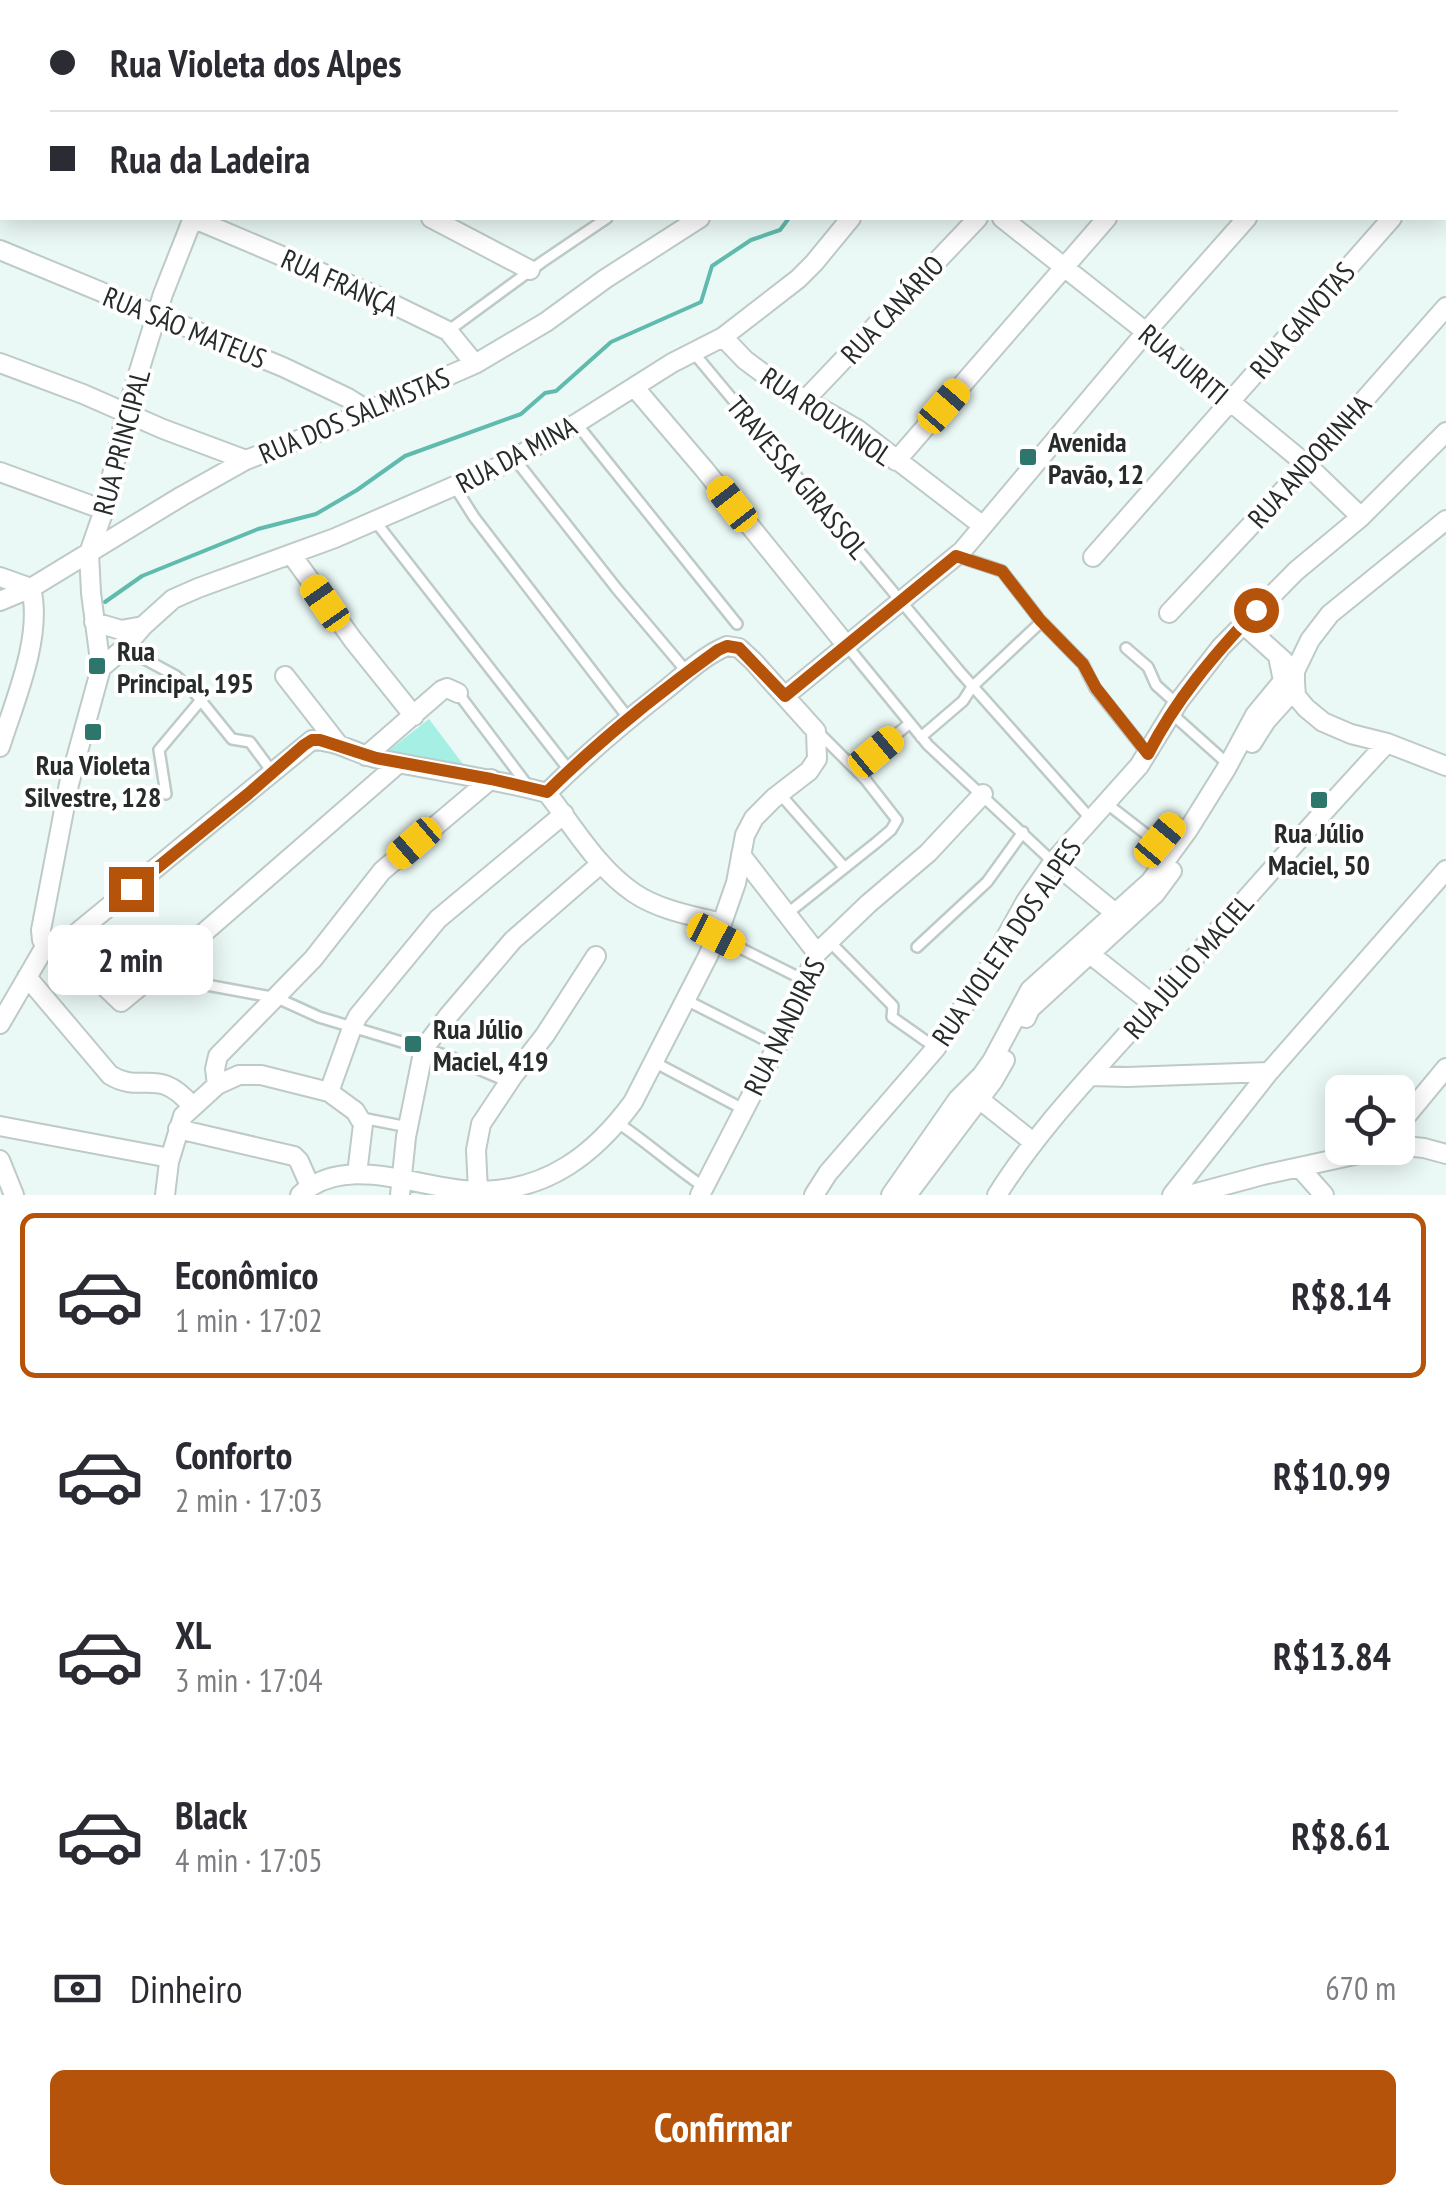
<!DOCTYPE html>
<html lang="pt">
<meta charset="utf-8">
<style>
:root{--surface:#fff;--page:#f7f7f7;--text:#2b2b33;--muted:#7c7c81;--line:#e1e1e2;--accent:#b45309}
body{margin:0;font-family:"PT Sans Narrow",sans-serif;background:var(--page);color:var(--text);height:100vh;display:flex;flex-direction:column;font-size:38px;white-space:nowrap}
*{box-sizing:border-box;margin:0}
p{font-size:32px;color:var(--muted)}
.icon{flex:none;width:55px;height:55px;fill:none;stroke:currentColor;stroke-width:2;stroke-linecap:round;stroke-linejoin:round}
.map{position:relative;height:1195px;overflow:hidden}
.side{display:flex;flex-direction:column;background:var(--surface);flex:1}
.side>*{flex:none}
.banner{position:absolute;left:0px;top:0px;width:1448px;height:220px;box-shadow:0 5px 25px #0003;display:grid;align-content:center;height:220px;padding:0 50px;background:var(--surface)}
.controls{position:absolute;left:1325px;top:1075px;display:grid;gap:20px}
.controls a{display:grid;place-items:center;width:90px;height:90px;border-radius:15px;background:var(--surface);box-shadow:0 5px 25px #0003;font-size:50px}
.end{position:absolute;width:45px;height:45px;margin:-22px;border:12px solid #b45309;background:#fff;box-shadow:0 0 0 5px #fff}
.from{border-radius:50%}
.bubble{position:absolute;height:70px;border-radius:15px;background:var(--surface);box-shadow:0 5px 25px #0003;font-size:32px;font-weight:700;line-height:70px;text-align:center}
.car{position:absolute;width:30px;height:60px;margin:-30px -15px;border-radius:12px;box-shadow:0 0 8px 2px #0007;background:linear-gradient(#f5c518 24%,#345 0 40%,#f5c518 0 76%,#345 0 86%,#f5c518 0)}
.banner b{display:flex;align-items:center;gap:35px;height:95px;font-size:38px}
.banner b+b{border-top:2px solid var(--line)}
.banner i{width:25px;height:25px;background:var(--text)}
ul{padding:18px 0 0;list-style:none}
li{display:flex;align-items:center;gap:30px;height:165px;margin:0 20px 15px;padding:0 30px;border:5px solid transparent;border-radius:15px}
li div{flex:1}
li b{display:block;font-size:38px}
li em{font-style:normal;font-weight:700}
li.on{border-color:var(--accent)}
li>.icon{width:90px;height:90px;stroke-width:1.5}
.pay{display:flex;align-items:center;gap:25px;height:110px;padding:0 50px;font-size:38px}
.pay p{margin-inline-start:auto}
.button{display:flex;gap:20px;margin-top:auto;padding:20px 50px}
.button a{flex:1;height:115px;border-radius:15px;background:var(--accent);color:#fff;font-size:40px;font-weight:700;line-height:115px;text-align:center}
.map>svg:first-child{display:block}
.green{fill:#a5efe4}
.lines{fill:none;stroke-linecap:round;stroke-linejoin:round}
.stream{stroke:#61baae;stroke-width:4}
.lane-casing{stroke:#bdcac8;stroke-width:14}
.street-casing{stroke:#bdcac8;stroke-width:22}
.lane{stroke:#fff;stroke-width:9}
.street{stroke:#fff;stroke-width:18}
.route{stroke:#b45309;stroke-width:12}
.poi-dot{fill:#2e756c;stroke:#fff;stroke-width:4}
.labels{text-anchor:middle;dominant-baseline:central;stroke-width:8;stroke-linejoin:round;paint-order:stroke}
.street-label{font-size:28px;fill:#272c2b;stroke:#fff}
.poi-label{font-size:28px;font-weight:bold;fill:#272c2b;stroke:#fff;text-anchor:start}
</style>
<div class="map">
<svg width="1446" height="1195" viewBox="0 0 1446 1195">
<rect width="100%" height="100%" fill="#ebf9f6"/>
<path class="green" d="M 429,719 L 466,768 L 387,752 Z"/>
<g class="lines">
<path class="stream" d="M 971,2 L 972,0
M 105,602 L 142,576 L 258,529 L 316,514 L 357,490 L 405,456 L 521,414 L 545,393 L 556,391 L 611,342 L 701,302 L 712,266 L 751,240 L 780,230 L 789,218"/>
<defs>
<path id="lane" d="M 448,331 L 542,262 L 607,218
M 693,352 L 960,672 L 1090,818
M 576,423 L 737,624
M 514,458 L 617,589 L 687,672
M 455,487 L 474,517 L 629,719
M 375,521 L 569,770
M 1040,620 L 1083,664 L 1095,688 L 1148,754
M 847,646 L 928,745 L 1053,862
M 124,648 L 176,676 L 194,692 L 232,739 L 250,742 L 273,773
M 1126,648 L 1148,667 L 1156,685 L 1177,704
M 458,693 L 528,786
M 1171,713 L 1229,765
M 921,737 L 963,701 L 972,687 L 1040,623 L 1037,616 L 1002,571 L 957,556
M 855,769 L 910,723
M 166,794 L 159,750 L 201,700
M 780,794 L 844,867
M 1106,803 L 1155,841 L 1160,841 L 1175,822 L 1188,830
M 788,913 L 877,842 L 891,830 L 897,820 L 865,779 L 818,732
M 716,936 L 806,981
M 829,941 L 893,1006 L 892,1017 L 936,1048
M 917,947 L 987,882 L 1023,832
M 158,972 L 185,981 L 277,998 L 319,1017 L 448,1056 L 509,1082
M 686,1000 L 777,1046
M 654,1062 L 743,1109
M 362,1118 L 408,1127
M 618,1123 C 648,1143 674,1167 704,1187"/>
<path id="street" d="M 210,0 L 217,2
M 441,0 L 444,2
M 638,0 L 642,2
M 823,0 L 826,2
M 297,2 L 299,0
M 364,2 L 366,0
M 903,2 L 906,0
M 1037,2 L 1039,0
M 1161,2 L 1163,0
M 1297,2 L 1300,0
M 1445,8 L 1446,7
M 0,29 L 2,30
M 0,140 L 2,141
M 1445,158 L 1446,157
M 192,218 L 374,295 L 448,331 L 475,364
M 431,218 L 530,270
M 1002,218 L 1146,332 L 1307,465 L 1361,517
M 0,250 L 283,367 L 348,398 L 367,410
M 723,337 L 745,360 L 776,383 L 857,429 L 983,526
M 0,363 L 83,394 L 163,429 L 246,460
M 635,388 L 704,469 L 847,646
M 805,400 L 978,218
M 896,461 L 1107,218
M 0,472 L 104,510
M 1446,520 L 1330,614 L 1310,640 L 1295,671 L 1295,682 L 1296,696 L 1306,708 L 1323,722 L 1351,734 L 1387,743 L 1446,766
M 291,554 L 353,640 L 414,716
M 1093,557 L 1392,218
M 0,577 L 31,588 C 43,636 15,700 0,747
M 0,601 L 31,588 L 182,496 L 246,460 L 314,434 L 475,364 L 546,322 L 605,279 L 700,218
M 1169,613 L 1307,465 L 1446,307
M 94,622 L 121,630 L 143,626
M 1243,624 L 1284,661
M 101,668 L 124,648 L 143,626 L 173,599 L 198,588 L 335,538 L 498,467 L 577,423 L 672,363 L 723,337 L 798,279 L 814,263 L 851,218
M 285,676 L 338,744
M 785,696 L 962,551 L 1146,332 L 1247,218
M 1252,743 L 1266,721 L 1284,701 L 1295,677
M 366,756 L 442,690 L 447,688 L 458,693
M 547,793 C 574,827 597,868 634,893 C 659,910 693,916 722,923
M 741,855 L 817,953
M 1053,862 L 1114,912
M 46,945 L 54,948 L 62,945 L 312,740 C 336,740 356,754 379,759 C 435,771 492,778 547,793
M 62,945 L 121,1002 L 184,950 L 399,763
M 1090,954 L 1154,1005
M 27,977 L 110,1075 C 142,1095 158,1065 192,1106
M 1026,1018 L 1030,1009 L 1155,894 L 1172,871
M 0,1024 L 46,945 L 42,940 L 41,930 L 69,784 L 101,668 L 91,593 L 89,553 L 104,510 L 126,413 L 163,294 L 193,218
M 1091,1076 L 1127,1077 L 1269,1072
M 217,1085 L 215,1069 L 218,1056 L 313,959 L 382,871 L 491,779
M 329,1092 L 352,1028 L 358,1016 L 438,919 L 564,814
M 979,1099 L 1033,1142
M 0,1126 L 170,1158
M 1398,1126 L 1446,1068
M 178,1129 L 294,1156 L 299,1161 L 310,1186
M 0,1160 L 14,1195
M 1300,1168 L 1324,1195
M 478,1191 L 476,1150 L 481,1124 L 513,1076 L 545,1035 L 596,956
M 165,1195 L 169,1162 L 183,1116 L 217,1085 L 239,1075 L 261,1075 L 329,1092 L 355,1111 L 363,1124 L 357,1174
M 300,1195 C 347,1151 423,1191 479,1191 C 547,1191 595,1154 633,1102 L 708,956 L 722,923 L 736,883 L 745,835 L 754,818 L 774,798 L 809,771 L 817,759 L 816,731 L 753,661 L 739,648 L 727,646 C 703,656 684,675 664,691 C 623,723 584,756 547,793
M 400,1195 L 406,1137 L 424,1048 L 449,1015 L 513,940 L 597,867
M 700,1195 L 777,1046 L 817,953 L 868,904 L 928,853 L 983,794
M 814,1195 L 828,1173 L 936,1048 L 987,971 L 1026,901 L 1053,862 L 1139,766 L 1179,701 L 1221,647 L 1296,571 L 1361,517 L 1446,432
M 891,1195 L 958,1099 L 982,1075 L 992,1061 L 1030,990 L 1150,882 L 1188,830 L 1226,769 L 1255,715 L 1283,681 L 1278,656
M 907,1195 L 993,1081 L 1005,1060
M 997,1195 C 1039,1128 1095,1071 1147,1012 C 1226,921 1305,831 1387,743
M 1172,1195 L 1269,1072 L 1446,870
M 1189,1195 L 1263,1175 L 1377,1150 L 1405,1146 L 1424,1148 L 1446,1154"/>
</defs>
<use href="#lane" class="lane-casing"/>
<use href="#street" class="street-casing"/>
<use href="#lane" class="lane"/>
<use href="#street" class="street"/>
</g>
<g class="lines">
<path class="route" d="M 131,889 L 248,794 L 304,745 L 312,740 L 320,740 L 376,758 L 491,779 L 547,792 C 600,740 658,693 718,650 L 727,646 L 739,648 L 785,696 L 956,556 L 1002,571 L 1040,620 L 1083,664 L 1096,688 L 1148,754 C 1176,699 1214,655 1256,610"/>
</g>
<g class="poi-dot">
<rect x="1018" y="447" width="20" height="20" rx="5"/>
<rect x="87" y="656" width="20" height="20" rx="5"/>
<rect x="83" y="722" width="20" height="20" rx="5"/>
<rect x="1309" y="790" width="20" height="20" rx="5"/>
<rect x="403" y="1034" width="20" height="20" rx="5"/>
</g>
<g class="labels">
<g class="street-label">
<text transform="translate(340 282) rotate(24)">RUA FRANÇA</text>
<text transform="translate(892 309) rotate(-47)">RUA CANÁRIO</text>
<text transform="translate(1302 320) rotate(-49)">RUA GAIVOTAS</text>
<text transform="translate(185 327) rotate(22)">RUA SÃO MATEUS</text>
<text transform="translate(1184 364) rotate(40)">RUA JURITI</text>
<text transform="translate(354 415) rotate(-23)">RUA DOS SALMISTAS</text>
<text transform="translate(827 416) rotate(34)">RUA ROUXINOL</text>
<text transform="translate(121 442) rotate(-75)">RUA PRINCIPAL</text>
<text transform="translate(516 454) rotate(-28)">RUA DA MINA</text>
<text transform="translate(1309 461) rotate(-48)">RUA ANDORINHA</text>
<text transform="translate(798 477) rotate(50)">TRAVESSA GIRASSOL</text>
<text transform="translate(1006 942) rotate(-56)">RUA VIOLETA DOS ALPES</text>
<text transform="translate(1188 966) rotate(-49)">RUA JÚLIO MACIEL</text>
<text transform="translate(784 1026) rotate(-64)">RUA NANDIRAS</text>
</g>
<g class="poi-label">
<text x="1048" y="441">Avenida<tspan x="1048" dy="32">Pavão, 12</tspan></text>
<text x="117" y="650">Rua<tspan x="117" dy="32">Principal, 195</tspan></text>
<text x="93" y="764" text-anchor="middle">Rua Violeta<tspan x="93" dy="32">Silvestre, 128</tspan></text>
<text x="1319" y="832" text-anchor="middle">Rua Júlio<tspan x="1319" dy="32">Maciel, 50</tspan></text>
<text x="433" y="1028">Rua Júlio<tspan x="433" dy="32">Maciel, 419</tspan></text>
</g>
</g>
</svg>
<div class="controls">
<a><svg class="icon" aria-label="locate" viewBox="0 0 24 24"><circle cx="12" cy="12" r="6"/><path d="M12 2v4M12 18v4M2 12h4M18 12h4"/></svg></a>
</div>
<i class="end from" style="left:1256px;top:610px"></i>
<i class="end" style="left:131px;top:889px"></i>
<div class="bubble" style="left:48px;top:925px;width:165px">2 min</div>
<i class="car" style="left:944px;top:406px;rotate:41deg"></i>
<i class="car" style="left:732px;top:504px;rotate:322deg"></i>
<i class="car" style="left:325px;top:603px;rotate:325deg"></i>
<i class="car" style="left:876px;top:752px;rotate:50deg"></i>
<i class="car" style="left:1160px;top:840px;rotate:40deg"></i>
<i class="car" style="left:414px;top:843px;rotate:229deg"></i>
<i class="car" style="left:716px;top:936px;rotate:117deg"></i>
<div class="banner">
<b><i class="from"></i>Rua Violeta dos Alpes</b>
<b><i></i>Rua da Ladeira</b>
</div>
</div>
<section class="side">
<ul>
<li class="on"><svg class="icon" aria-label="car" viewBox="0 0 24 24"><path d="M5 17H2v-5l4-1 3-4h7l3 4 3 1v5h-3M9 17h6M6 11h13"/><circle cx="7" cy="17" r="2"/><circle cx="17" cy="17" r="2"/></svg><div><b>Econômico</b><p>1 min · 17:02</p></div><em>R$8.14</em></li>
<li><svg class="icon" aria-label="car" viewBox="0 0 24 24"><path d="M5 17H2v-5l4-1 3-4h7l3 4 3 1v5h-3M9 17h6M6 11h13"/><circle cx="7" cy="17" r="2"/><circle cx="17" cy="17" r="2"/></svg><div><b>Conforto</b><p>2 min · 17:03</p></div><em>R$10.99</em></li>
<li><svg class="icon" aria-label="car" viewBox="0 0 24 24"><path d="M5 17H2v-5l4-1 3-4h7l3 4 3 1v5h-3M9 17h6M6 11h13"/><circle cx="7" cy="17" r="2"/><circle cx="17" cy="17" r="2"/></svg><div><b>XL</b><p>3 min · 17:04</p></div><em>R$13.84</em></li>
<li><svg class="icon" aria-label="car" viewBox="0 0 24 24"><path d="M5 17H2v-5l4-1 3-4h7l3 4 3 1v5h-3M9 17h6M6 11h13"/><circle cx="7" cy="17" r="2"/><circle cx="17" cy="17" r="2"/></svg><div><b>Black</b><p>4 min · 17:05</p></div><em>R$8.61</em></li>
</ul>
<div class="pay"><svg class="icon" aria-label="cash" viewBox="0 0 24 24"><path d="M3 7h18v10H3z"/><circle cx="12" cy="12" r="2"/></svg>Dinheiro<p>670 m</p></div>
<div class="button"><a>Confirmar</a></div>
</section>
